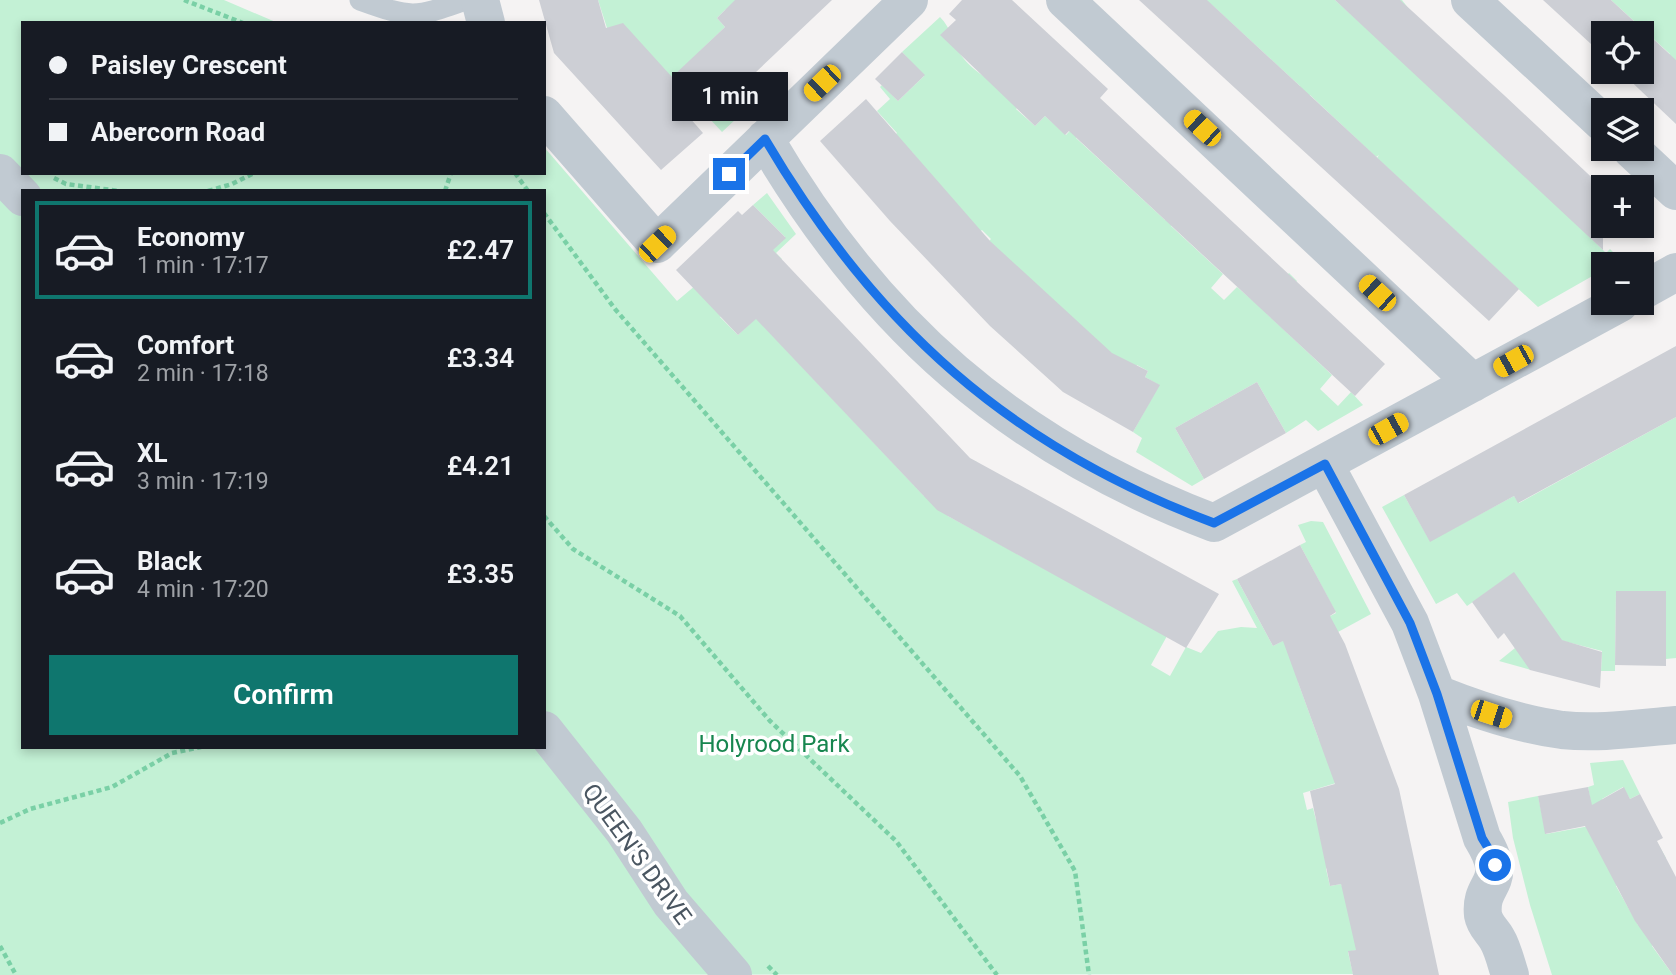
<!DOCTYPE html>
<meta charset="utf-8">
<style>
:root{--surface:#171b24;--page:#20242c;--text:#f1f3f6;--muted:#9ea1a6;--line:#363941;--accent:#0f766e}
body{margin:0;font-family:Roboto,sans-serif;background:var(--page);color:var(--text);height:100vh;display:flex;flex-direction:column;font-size:26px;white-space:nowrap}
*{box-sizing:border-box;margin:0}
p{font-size:23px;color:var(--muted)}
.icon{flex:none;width:38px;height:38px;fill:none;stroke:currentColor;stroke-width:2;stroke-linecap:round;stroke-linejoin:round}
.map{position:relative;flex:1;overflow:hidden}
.drawer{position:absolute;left:21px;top:189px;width:525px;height:560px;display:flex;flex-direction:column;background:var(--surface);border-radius:0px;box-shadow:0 4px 10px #0003}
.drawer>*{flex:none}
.hud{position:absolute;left:21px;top:21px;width:525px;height:154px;border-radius:0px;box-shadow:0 4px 10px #0003;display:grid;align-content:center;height:154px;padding:0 28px;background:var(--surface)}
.fabs{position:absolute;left:1591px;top:21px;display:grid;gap:14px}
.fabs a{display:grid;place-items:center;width:63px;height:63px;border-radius:0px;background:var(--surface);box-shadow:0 4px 10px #0003;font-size:35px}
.end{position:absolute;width:32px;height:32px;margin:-16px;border:9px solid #1a73e8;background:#fff;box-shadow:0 0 0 4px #fff}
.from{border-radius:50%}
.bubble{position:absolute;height:49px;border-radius:0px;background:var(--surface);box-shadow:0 4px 10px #0003;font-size:23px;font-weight:600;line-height:49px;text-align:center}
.car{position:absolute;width:21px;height:42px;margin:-21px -10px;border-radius:9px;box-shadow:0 0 5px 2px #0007;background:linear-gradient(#f5c518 24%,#345 0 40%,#f5c518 0 76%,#345 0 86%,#f5c518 0)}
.hud b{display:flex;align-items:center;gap:24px;height:66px;font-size:26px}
.hud b+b{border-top:2px solid var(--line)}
.hud i{width:18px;height:18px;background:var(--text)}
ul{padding:12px 0 0;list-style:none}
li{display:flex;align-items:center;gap:21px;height:98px;margin:0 14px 10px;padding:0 14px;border:4px solid transparent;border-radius:0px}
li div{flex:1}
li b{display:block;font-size:26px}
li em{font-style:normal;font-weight:600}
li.on{border-color:var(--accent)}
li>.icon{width:63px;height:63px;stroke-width:1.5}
.primary-button{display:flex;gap:14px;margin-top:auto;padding:14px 28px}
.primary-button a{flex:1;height:80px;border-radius:0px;background:var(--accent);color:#fff;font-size:28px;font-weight:600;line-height:80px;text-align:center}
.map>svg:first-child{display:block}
.green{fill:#c3f1d5;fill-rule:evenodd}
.building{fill:#cdcfd5}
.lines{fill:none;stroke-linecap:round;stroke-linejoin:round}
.path{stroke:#7ad0a6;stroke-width:4.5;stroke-dasharray:5 3.5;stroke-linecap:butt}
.service{stroke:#c1cad2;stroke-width:21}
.minor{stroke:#c1cad2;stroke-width:38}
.route{stroke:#1a73e8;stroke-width:9}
.labels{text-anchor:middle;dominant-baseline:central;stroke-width:7;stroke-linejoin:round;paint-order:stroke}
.park-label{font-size:24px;fill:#17864f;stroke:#fff}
.street-label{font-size:24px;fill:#4a5661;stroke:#fff}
</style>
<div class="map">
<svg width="1676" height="975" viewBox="0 0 1676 975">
<rect width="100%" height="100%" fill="#f5f3f3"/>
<path class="green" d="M 0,0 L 224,0 L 278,23 L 23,23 L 23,173 L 544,173 L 544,147 L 677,301 L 696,285 L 785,237 L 753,205 L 767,193 L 796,234 L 776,253 L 782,259 L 720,317 L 738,335 L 756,318 L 924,496 L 972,460 L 977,462 L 948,516 L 1167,636 L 1151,665 L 1170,676 L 1186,647 L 1201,653 L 1218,631 L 1241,627 L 1257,628 L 1232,581 L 1237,579 L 1273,646 L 1336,613 L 1300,545 L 1306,542 L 1298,525 L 1311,521 L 1323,522 L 1371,614 L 1338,632 L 1327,671 L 1298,682 L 1319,740 L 1357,726 L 1336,783 L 1303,793 L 1307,810 L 1313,808 L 1316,820 L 1350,814 L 1326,869 L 1330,886 L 1341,884 L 1367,947 L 1348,952 L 1353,974 L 0,975 ZM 23,191 L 544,191 L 544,747 L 23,747 Z
M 598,0 L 754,0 L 725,10 L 717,18 L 725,27 L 700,51 L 751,105 L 722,132 L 681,88 L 607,28 Z
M 1199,0 L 1335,0 L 1367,29 L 1395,0 L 1402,0 L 1563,211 L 1606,253 L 1610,249 L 1621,260 L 1613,264 L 1603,264 L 1603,270 L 1538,307 L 1377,158 L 1379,155 L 1376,157 L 1310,95 L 1279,127 L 1270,119 L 1300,86 L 1212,5 Z
M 1611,0 L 1676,0 L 1676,67 L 1639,88 L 1670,54 Z
M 940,17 C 952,29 952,42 961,55 C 975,76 1005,87 1026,99 L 1016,109 L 1035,126 L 1045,116 L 1066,135 L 1100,98 L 1076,138 L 1165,220 L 1196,188 L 1201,193 L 1171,226 L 1223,274 L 1211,288 L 1224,300 L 1237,287 L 1259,306 L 1289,273 L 1297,281 L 1267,314 L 1332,375 L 1320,389 L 1338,406 L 1351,392 L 1363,405 L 1318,431 L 1306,420 L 1286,433 L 1257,382 L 1175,428 L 1204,479 L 1192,486 L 1136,452 L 1142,438 L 1133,432 L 1159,385 L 1145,377 L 1148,371 L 1137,365 L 1134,370 L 1100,350 L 986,244 L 991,239 L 982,230 L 977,234 L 912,152 L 908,155 L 893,137 L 897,133 L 877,111 L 890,99 L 880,87 L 882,85 L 898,101 L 924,76 L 902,52 Z
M 1676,417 L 1676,658 L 1666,659 L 1666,592 L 1616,591 L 1615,671 L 1601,671 L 1602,651 L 1540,635 L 1531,670 L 1499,661 L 1515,648 L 1514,573 L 1467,606 L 1457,593 L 1436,604 L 1382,507 L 1404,495 L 1430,541 L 1514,496 L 1519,503 Z
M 1623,760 L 1640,794 L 1630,799 L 1623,787 L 1602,799 L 1608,812 L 1657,842 L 1666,858 L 1616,886 L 1638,925 L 1676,905 L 1652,946 L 1673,975 L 1552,975 L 1530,905 L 1513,838 L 1508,802 L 1538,796 L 1546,834 L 1595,825 L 1588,787 L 1594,785 L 1590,763 Z"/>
<path class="building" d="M 539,0 L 598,0 L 606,28 L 623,23 L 672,77 L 725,27 L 717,18 L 735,0 L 832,0 L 737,90 L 728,81 L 689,117 L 703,133 L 661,170 L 554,53 Z
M 962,0 L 1012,0 L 1108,89 L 1100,98 L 1385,364 L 1355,396 L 1069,131 L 1065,135 L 1045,116 L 1035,126 L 940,35 L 956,20 L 949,14 Z
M 1139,0 L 1207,0 L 1519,289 L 1489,321 Z
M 1335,0 L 1400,0 L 1505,96 L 1603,188 L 1603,250 Z
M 1543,0 L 1611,0 L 1676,60 L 1676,124 L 1621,72 L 1642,72 L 1642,33 L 1603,33 L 1603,55 Z
M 902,52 L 925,75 L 898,101 L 875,79 Z
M 866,99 L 990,241 L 1112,353 L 1148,371 L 1145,377 L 1160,385 L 1133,432 L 1063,392 L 990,326 L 890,221 L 820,141 Z
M 753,205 L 786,238 L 773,250 L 970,458 L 1219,594 L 1186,648 L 937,510 L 756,319 L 738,335 L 676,270 L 738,211 L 742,215 Z
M 1676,346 L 1676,417 L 1518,503 L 1514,496 L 1430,542 L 1404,495 Z
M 1257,382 L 1286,433 L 1204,479 L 1175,428 Z
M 1300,545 L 1336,612 L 1330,616 L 1345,644 L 1399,789 L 1439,975 L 1353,975 L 1348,951 L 1356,950 L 1341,884 L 1330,886 L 1310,791 L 1335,784 L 1283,641 L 1273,646 L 1237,579 Z
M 1514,572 L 1562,640 L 1602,652 L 1600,688 L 1530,670 L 1504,633 L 1498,639 L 1472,602 Z
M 1616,591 L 1666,591 L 1666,666 L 1615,665 Z
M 1588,787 L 1592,805 L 1624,787 L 1630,799 L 1640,794 L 1663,838 L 1657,841 L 1676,877 L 1676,975 L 1673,975 L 1635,921 L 1585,826 L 1545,834 L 1538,796 Z"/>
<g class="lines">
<path class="path" d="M 184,0 L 243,23
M 515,173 L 528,191
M 54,178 L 66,184 L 119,191
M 208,191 L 232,184 L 254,173
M 445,191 L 451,173
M 544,213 L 615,309 L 1020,776 L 1075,871 L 1089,975
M 544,516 L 573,549 L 680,616 L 770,721 L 896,841 L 997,975
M 0,823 L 30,809 L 112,787 L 172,753 L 201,747
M 0,946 L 16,975
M 768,966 L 777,975"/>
<path class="service" d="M 360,0 C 413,19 414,18 466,0"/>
<path class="minor" d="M 480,0 L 486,23
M 1065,0 L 1473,383
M 1470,0 L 1603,123
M 544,115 L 657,244 L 909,0
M 765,139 C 874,325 1011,446 1214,523 L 1620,303
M 1631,149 L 1676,191
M 0,173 L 23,197
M 1642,291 L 1676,272
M 1325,465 L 1410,623 L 1437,694 L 1482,838 C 1511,886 1479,880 1483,915 C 1485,926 1492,930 1497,939 C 1503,949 1506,963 1510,975
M 1437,694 C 1477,710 1518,724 1562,730 C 1600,734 1638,728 1676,725
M 544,730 L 624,831 L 671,903 L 733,975"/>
</g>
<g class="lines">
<path class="route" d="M 729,174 L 765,139 C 875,326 1010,447 1214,523 L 1325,464 L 1410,623 L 1437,694 L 1482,838 L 1493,856 L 1495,865"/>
</g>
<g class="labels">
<g class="park-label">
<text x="774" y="744">Holyrood Park</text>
</g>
<g class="street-label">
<text transform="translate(637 854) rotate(54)">QUEEN'S DRIVE</text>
</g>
</g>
</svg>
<div class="fabs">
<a><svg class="icon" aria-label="locate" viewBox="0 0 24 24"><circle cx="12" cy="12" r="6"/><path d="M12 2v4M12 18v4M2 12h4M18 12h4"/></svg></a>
<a><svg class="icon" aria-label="layers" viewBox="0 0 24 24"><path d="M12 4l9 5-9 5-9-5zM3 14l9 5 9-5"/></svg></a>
<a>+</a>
<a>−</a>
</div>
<i class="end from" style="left:1495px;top:865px"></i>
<i class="end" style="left:729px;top:174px"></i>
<div class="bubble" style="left:672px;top:72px;width:116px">1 min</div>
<i class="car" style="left:822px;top:83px;rotate:226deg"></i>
<i class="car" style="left:1202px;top:128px;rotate:313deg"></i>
<i class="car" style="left:657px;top:244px;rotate:46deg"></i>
<i class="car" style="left:1377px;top:293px;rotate:313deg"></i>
<i class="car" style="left:1513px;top:361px;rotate:241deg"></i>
<i class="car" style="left:1388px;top:429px;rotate:61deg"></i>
<i class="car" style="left:1491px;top:714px;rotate:108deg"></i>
<div class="hud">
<b><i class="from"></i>Paisley Crescent</b>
<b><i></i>Abercorn Road</b>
</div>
<section class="drawer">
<ul>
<li class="on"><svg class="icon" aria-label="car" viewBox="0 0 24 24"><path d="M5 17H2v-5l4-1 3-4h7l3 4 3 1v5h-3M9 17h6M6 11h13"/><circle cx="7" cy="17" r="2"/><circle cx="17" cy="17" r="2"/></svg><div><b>Economy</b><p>1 min · 17:17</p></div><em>£2.47</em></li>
<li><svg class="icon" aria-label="car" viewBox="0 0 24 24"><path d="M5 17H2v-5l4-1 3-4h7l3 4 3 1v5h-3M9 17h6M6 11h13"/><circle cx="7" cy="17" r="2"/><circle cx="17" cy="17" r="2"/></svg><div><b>Comfort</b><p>2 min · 17:18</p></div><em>£3.34</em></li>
<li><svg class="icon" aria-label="car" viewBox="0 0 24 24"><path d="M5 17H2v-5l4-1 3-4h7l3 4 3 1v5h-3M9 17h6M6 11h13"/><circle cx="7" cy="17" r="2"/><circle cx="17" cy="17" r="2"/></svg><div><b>XL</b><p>3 min · 17:19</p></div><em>£4.21</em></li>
<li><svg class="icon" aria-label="car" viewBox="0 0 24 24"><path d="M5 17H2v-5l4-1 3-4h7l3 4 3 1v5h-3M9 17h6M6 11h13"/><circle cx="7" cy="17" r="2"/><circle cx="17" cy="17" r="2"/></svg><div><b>Black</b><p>4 min · 17:20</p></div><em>£3.35</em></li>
</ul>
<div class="primary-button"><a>Confirm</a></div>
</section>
</div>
